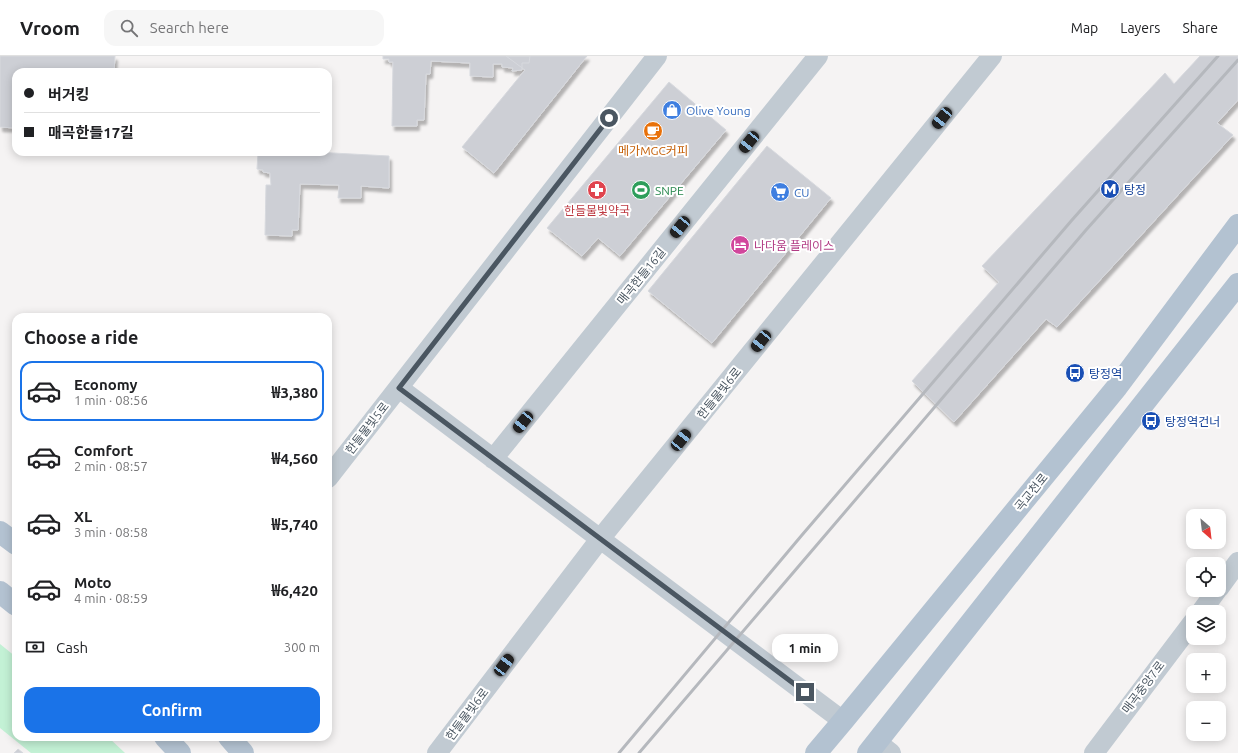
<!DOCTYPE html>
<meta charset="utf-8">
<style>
:root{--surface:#fff;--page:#f6f6f6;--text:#202124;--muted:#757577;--line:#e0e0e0;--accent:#1a73e8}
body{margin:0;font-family:Ubuntu,"Noto Sans KR",sans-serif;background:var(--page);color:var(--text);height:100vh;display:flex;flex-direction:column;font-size:15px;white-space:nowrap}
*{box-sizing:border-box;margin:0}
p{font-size:13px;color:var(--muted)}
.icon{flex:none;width:22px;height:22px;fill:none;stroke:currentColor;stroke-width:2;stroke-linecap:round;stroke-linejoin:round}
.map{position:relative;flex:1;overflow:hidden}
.side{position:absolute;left:12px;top:257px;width:320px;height:428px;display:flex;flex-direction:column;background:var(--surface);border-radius:12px;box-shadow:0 2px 10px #0003}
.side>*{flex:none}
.banner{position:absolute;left:12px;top:12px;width:320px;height:88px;border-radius:12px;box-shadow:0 2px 10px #0003;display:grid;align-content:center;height:88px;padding:0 12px;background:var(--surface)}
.needle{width:26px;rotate:152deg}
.buttons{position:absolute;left:1186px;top:453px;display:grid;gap:8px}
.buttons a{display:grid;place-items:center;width:40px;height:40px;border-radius:8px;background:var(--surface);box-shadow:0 2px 10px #0003;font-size:20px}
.end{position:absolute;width:18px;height:18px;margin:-9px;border:5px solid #4a5661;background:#fff;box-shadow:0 0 0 2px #fff}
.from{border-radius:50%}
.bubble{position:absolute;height:28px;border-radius:12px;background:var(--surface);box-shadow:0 2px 10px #0003;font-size:13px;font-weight:700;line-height:28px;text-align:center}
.car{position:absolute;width:12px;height:24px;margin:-12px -6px;border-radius:5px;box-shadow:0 0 3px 1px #0007;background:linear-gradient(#222 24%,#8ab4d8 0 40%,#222 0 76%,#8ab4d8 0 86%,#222 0)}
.banner b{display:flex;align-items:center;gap:14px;height:38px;font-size:15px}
.banner b+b{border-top:1px solid var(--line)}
.banner i{width:10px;height:10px;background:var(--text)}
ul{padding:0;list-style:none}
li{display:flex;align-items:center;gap:12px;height:60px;margin:0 8px 6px;padding:0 4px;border:2px solid transparent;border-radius:12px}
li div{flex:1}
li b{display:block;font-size:15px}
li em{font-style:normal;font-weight:700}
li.on{border-color:var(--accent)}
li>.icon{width:36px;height:36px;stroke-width:1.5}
h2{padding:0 12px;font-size:18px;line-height:48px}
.pay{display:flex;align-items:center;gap:10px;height:44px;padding:0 12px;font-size:15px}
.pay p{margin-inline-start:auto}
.button{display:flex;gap:8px;margin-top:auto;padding:8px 12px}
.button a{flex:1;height:46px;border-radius:12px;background:var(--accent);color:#fff;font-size:16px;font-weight:700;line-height:46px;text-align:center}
header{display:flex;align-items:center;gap:24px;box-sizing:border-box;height:56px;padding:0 20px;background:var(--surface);border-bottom:1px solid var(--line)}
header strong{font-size:19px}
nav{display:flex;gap:22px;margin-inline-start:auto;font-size:14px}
.search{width:280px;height:36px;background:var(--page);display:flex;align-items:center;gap:10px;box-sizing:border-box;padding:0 14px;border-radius:12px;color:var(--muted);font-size:15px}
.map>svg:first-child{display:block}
.green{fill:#c3f1d5}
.building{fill:#cdcfd5;stroke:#d7d9de;filter:url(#shadow)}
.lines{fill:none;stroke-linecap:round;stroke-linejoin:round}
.minor{stroke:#c1cad2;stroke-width:20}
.major{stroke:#b3c2d1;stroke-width:22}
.rail{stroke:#b5b8bd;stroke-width:3}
.route{stroke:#4a5661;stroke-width:5}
.labels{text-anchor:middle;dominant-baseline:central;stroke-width:4;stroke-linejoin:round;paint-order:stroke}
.shop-label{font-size:12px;fill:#366cbe;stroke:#fff;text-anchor:start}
.food-label{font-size:12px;fill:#c56008;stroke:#fff}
.transit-label{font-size:12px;fill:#164399;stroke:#fff;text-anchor:start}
.leisure-label{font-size:12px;fill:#27864d;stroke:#fff;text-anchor:start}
.health-label{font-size:12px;fill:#be3a42;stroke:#fff}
.hotel-label{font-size:12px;fill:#b23c85;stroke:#fff;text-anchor:start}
.street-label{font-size:12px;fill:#4a5661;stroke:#fff}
</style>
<header>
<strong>Vroom</strong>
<div class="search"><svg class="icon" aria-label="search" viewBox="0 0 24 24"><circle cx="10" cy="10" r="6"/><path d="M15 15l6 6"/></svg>Search here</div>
<nav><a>Map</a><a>Layers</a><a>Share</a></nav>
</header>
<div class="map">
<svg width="1238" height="697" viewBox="0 0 1238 697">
<defs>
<filter id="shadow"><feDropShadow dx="2.5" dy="4.5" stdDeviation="1" flood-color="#0004"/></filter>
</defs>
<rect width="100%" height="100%" fill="#f5f3f3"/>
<path class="green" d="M 0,588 L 16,601 L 16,681 L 108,681 L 125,697 L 31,697 L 0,672 Z"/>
<path class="building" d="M 0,0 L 115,0 L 114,16 L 16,16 L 16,72 L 0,71 Z
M 383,0 L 530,0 L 529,7 L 522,7 L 522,14 L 512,15 L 513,12 L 502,11 L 502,8 L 493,8 L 493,21 L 470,20 L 470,7 L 431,5 L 430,18 L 426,18 L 424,64 L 417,64 L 417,70 L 392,70 L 393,6 L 389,6 L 389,3 L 383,3 Z
M 506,0 L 587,0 L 494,117 L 462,91 L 525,14 Z
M 1200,0 L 1238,0 L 1238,44 L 1217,67 L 1233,79 L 1057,271 L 1046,263 L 954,366 L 912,325 L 999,226 L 982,210 L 1165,17 L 1174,28 Z
M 669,26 L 726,74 L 620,200 L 598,182 L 582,200 L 547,172 Z
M 767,90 L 831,142 L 712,287 L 648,235 Z
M 258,96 L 315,96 L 389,100 L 389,132 L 361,130 L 361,142 L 338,142 L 339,129 L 300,128 L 298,174 L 292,174 L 292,180 L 265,179 L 266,129 L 271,129 L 270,117 L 263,116 L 263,114 L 257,113 Z
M 18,693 L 23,697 L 14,697 Z"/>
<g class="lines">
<path class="minor" d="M 399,332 L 843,665
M 493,403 L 818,0
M 328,422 L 657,0
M 1219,532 L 1238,506
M 1201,556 L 1217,534
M 877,686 L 891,697
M 437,697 L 600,483 L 992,0
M 1094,697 L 1193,566"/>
<path class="major" d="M 0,476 L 16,488
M 0,536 L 16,549
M 165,681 L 180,697
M 229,681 L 243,697
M 816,697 L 843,665 L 1117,331 L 1238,169
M 868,697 L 1238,228"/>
<path class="rail" d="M 619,697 L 802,479 L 1072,164 L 1218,0
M 639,697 L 1086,174 L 1238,4"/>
</g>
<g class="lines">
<path class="route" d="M 609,62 L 399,332 L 805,636"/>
</g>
<defs>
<symbol id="shop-disc" viewBox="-11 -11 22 22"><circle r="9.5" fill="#3f7fe0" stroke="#fff"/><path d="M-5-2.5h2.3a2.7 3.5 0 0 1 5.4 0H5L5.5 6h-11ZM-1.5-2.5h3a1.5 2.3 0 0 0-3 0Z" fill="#fff"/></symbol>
<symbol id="cafe-disc" viewBox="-11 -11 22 22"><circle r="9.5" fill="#e8710a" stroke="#fff"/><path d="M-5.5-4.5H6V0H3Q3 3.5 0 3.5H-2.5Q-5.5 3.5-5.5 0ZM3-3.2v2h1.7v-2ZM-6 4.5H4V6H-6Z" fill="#fff"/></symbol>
<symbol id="metro-disc" viewBox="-11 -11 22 22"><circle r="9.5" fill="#1a4fb4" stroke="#fff"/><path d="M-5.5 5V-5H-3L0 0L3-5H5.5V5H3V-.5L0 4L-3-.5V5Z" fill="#fff"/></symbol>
<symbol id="pharmacy-disc" viewBox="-11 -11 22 22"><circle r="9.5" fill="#e0444e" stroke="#fff"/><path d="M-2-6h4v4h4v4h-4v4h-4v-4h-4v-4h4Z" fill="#fff"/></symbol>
<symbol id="stadium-disc" viewBox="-11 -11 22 22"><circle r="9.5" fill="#2e9e5b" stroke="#fff"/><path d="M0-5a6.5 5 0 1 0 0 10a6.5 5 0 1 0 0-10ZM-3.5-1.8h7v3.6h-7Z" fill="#fff"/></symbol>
<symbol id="supermarket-disc" viewBox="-11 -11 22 22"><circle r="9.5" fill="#3f7fe0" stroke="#fff"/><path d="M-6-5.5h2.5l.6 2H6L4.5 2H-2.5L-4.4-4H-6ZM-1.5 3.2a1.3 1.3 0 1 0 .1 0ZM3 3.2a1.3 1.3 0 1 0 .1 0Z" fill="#fff"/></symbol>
<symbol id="hotel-disc" viewBox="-11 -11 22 22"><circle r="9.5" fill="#d1479c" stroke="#fff"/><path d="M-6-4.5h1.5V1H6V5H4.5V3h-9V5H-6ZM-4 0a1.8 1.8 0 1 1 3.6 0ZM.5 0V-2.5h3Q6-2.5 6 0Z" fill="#fff"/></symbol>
<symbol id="bus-disc" viewBox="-11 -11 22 22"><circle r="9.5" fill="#1a4fb4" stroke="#fff"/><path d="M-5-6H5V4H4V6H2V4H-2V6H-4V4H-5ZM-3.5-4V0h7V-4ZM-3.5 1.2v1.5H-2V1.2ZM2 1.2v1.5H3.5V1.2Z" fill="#fff"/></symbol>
</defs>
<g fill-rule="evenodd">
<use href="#shop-disc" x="661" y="43" width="22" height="22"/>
<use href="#cafe-disc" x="642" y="64" width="22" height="22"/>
<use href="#metro-disc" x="1099" y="122" width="22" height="22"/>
<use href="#pharmacy-disc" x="586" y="123" width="22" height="22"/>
<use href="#stadium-disc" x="630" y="123" width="22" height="22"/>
<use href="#supermarket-disc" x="769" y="125" width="22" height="22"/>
<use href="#hotel-disc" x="729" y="178" width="22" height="22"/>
<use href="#bus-disc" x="1064" y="306" width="22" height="22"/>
<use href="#bus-disc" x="1140" y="354" width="22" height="22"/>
</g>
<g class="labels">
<g class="shop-label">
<text x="686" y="54">Olive Young</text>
<text x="794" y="136">CU</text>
</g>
<g class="food-label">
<text x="653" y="94">메가MGC커피</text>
</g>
<g class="transit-label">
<text x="1124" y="133">탕정</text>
<text x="1089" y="317">탕정역</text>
<text x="1165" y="365">탕정역건너</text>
</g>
<g class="leisure-label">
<text x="655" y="134">SNPE</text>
</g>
<g class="health-label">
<text x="597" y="154">한들물빛약국</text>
</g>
<g class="hotel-label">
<text x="754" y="189">나다움 플레이스</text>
</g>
<g class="street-label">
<text transform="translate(641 220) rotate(-51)">매곡한들16길</text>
<text transform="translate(719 337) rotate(-51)">한들물빛6로</text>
<text transform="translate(367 372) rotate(-52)">한들물빛5로</text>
<text transform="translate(1031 436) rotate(-51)">곡교천로</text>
<text transform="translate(1143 631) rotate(-53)">매곡중앙7로</text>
<text transform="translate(467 658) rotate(-53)">한들물빛6로</text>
</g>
</g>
</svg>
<div class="buttons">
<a><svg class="needle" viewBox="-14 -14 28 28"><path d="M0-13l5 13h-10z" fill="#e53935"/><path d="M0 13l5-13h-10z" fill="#757577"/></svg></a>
<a><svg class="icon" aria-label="locate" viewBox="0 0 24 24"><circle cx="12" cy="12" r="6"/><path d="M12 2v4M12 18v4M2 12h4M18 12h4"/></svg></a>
<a><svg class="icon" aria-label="layers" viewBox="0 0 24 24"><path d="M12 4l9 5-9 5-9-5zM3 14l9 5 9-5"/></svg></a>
<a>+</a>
<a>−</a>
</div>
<i class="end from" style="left:609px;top:62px"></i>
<i class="end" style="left:805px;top:636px"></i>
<div class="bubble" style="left:772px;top:578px;width:66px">1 min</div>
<i class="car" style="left:942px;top:62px;rotate:219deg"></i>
<i class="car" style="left:749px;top:86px;rotate:219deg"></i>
<i class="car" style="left:680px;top:171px;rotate:219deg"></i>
<i class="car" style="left:761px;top:285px;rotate:219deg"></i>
<i class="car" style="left:523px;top:366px;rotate:219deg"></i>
<i class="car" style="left:681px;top:384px;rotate:39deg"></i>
<i class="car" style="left:504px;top:609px;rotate:37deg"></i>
<div class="banner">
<b><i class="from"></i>버거킹</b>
<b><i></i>매곡한들17길</b>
</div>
<section class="side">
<h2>Choose a ride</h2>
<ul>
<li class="on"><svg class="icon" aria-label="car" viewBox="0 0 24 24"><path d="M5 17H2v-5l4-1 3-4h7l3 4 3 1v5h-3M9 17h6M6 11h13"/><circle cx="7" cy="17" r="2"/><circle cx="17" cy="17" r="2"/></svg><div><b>Economy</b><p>1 min · 08:56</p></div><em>₩3,380</em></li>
<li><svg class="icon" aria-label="car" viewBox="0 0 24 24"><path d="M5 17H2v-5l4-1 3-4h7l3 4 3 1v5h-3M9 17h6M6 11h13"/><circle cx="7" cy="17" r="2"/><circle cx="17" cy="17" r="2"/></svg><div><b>Comfort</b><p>2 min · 08:57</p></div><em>₩4,560</em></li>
<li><svg class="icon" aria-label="car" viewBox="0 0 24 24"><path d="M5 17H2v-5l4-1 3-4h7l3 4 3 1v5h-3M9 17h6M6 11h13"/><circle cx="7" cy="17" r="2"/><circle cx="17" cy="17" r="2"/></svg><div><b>XL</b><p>3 min · 08:58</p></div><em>₩5,740</em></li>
<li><svg class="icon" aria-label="car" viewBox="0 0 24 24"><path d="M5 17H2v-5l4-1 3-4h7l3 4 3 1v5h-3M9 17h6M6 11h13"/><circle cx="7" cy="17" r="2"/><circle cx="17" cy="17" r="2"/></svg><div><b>Moto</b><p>4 min · 08:59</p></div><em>₩6,420</em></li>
</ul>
<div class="pay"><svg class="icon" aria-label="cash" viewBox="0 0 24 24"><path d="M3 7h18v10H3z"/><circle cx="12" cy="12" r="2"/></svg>Cash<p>300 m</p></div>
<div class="button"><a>Confirm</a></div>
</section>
</div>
